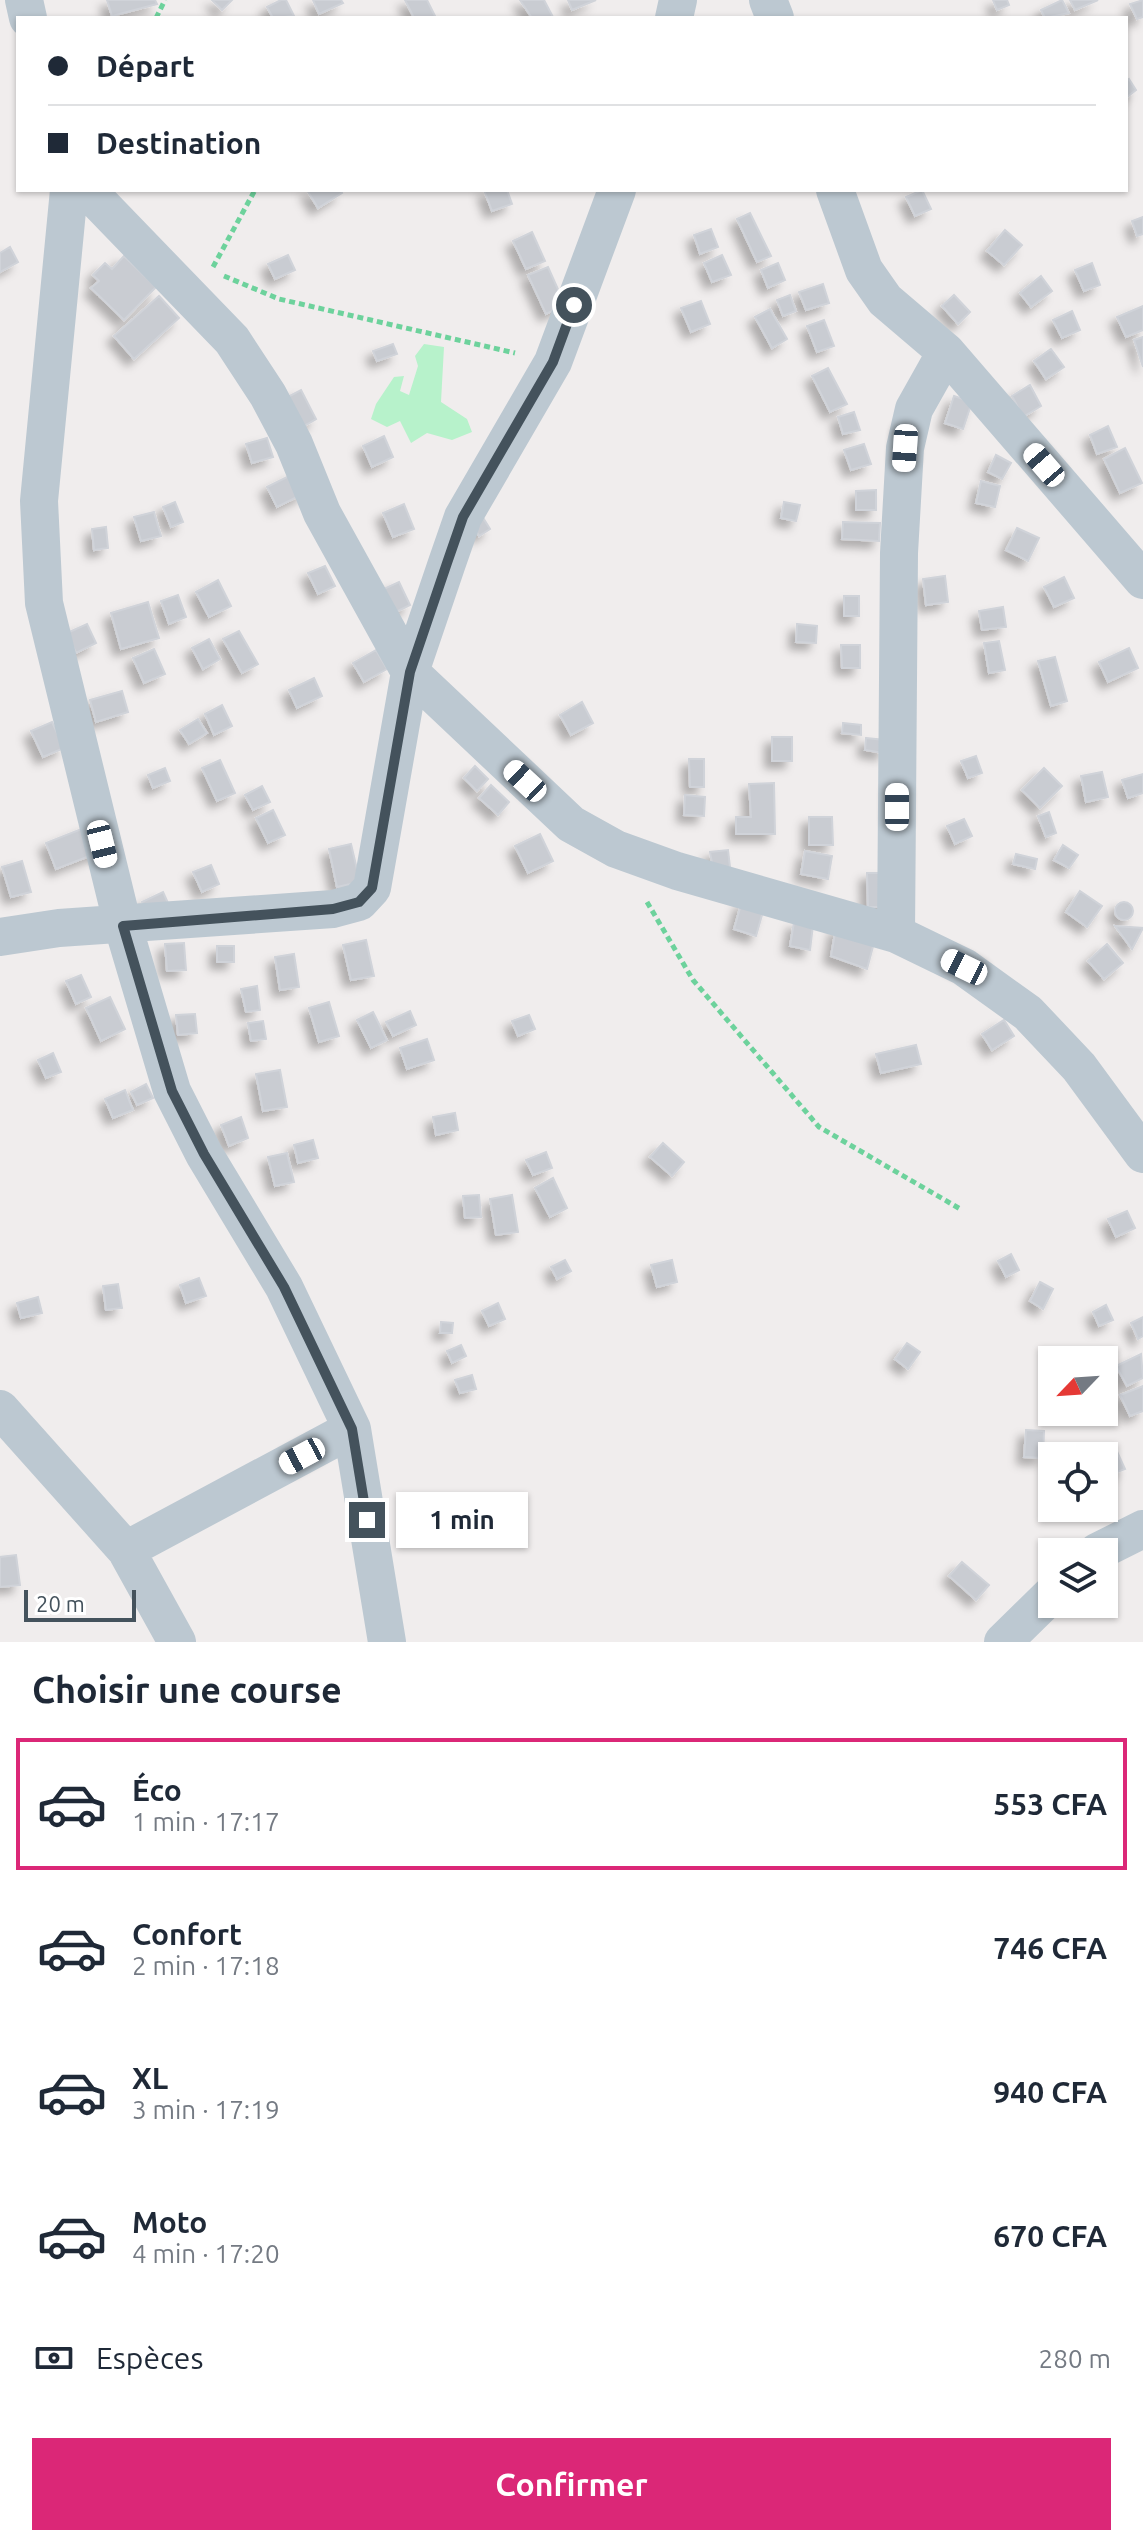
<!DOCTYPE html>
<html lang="fr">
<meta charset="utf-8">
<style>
:root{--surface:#fff;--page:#f6f6f7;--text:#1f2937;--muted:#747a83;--line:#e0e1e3;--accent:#db2777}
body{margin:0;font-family:Ubuntu,sans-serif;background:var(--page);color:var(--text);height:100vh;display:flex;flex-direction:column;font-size:30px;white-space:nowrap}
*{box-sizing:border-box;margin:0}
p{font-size:26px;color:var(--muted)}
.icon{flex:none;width:44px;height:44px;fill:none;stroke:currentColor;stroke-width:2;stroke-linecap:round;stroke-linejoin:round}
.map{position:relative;height:1642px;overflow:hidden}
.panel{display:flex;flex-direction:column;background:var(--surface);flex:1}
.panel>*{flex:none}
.hud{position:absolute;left:16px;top:16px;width:1112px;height:176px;border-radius:0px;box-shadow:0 2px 6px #0004;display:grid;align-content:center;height:176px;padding:0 32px;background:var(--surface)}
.needle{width:52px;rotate:245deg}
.tools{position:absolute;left:1038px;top:1346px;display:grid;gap:16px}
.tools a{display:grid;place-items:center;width:80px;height:80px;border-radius:0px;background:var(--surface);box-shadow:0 2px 6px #0004;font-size:40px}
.scale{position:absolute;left:24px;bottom:20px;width:112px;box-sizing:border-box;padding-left:8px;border:4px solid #44525c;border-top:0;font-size:22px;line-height:28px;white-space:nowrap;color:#44525c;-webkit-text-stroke:6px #fff;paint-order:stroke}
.end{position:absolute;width:36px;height:36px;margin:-18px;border:10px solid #44525c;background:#fff;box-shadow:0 0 0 4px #fff}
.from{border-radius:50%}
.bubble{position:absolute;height:56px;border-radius:0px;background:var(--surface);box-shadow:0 2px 6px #0004;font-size:26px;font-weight:700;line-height:56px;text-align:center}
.car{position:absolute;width:24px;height:48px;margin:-24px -12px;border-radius:10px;box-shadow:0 0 6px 2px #0007;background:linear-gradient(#fff 24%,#345 0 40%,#fff 0 76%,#345 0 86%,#fff 0)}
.hud b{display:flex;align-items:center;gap:28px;height:76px;font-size:30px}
.hud b+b{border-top:2px solid var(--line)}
.hud i{width:20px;height:20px;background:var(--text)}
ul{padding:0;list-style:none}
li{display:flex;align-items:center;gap:24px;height:132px;margin:0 16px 12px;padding:0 16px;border:4px solid transparent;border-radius:0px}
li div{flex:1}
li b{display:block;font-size:30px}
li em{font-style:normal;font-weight:700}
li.current{border-color:var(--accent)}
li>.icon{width:72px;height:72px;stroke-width:1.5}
h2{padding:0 32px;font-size:36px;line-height:96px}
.pay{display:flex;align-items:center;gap:20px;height:88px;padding:0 32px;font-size:30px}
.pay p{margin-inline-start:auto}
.action{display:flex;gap:16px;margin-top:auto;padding:16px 32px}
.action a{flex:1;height:92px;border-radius:0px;background:var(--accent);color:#fff;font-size:32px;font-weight:700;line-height:92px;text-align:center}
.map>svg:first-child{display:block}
.green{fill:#b7f2cb}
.building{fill:#c9ccd2;stroke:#d0d3d9;stroke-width:2;filter:url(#shadow)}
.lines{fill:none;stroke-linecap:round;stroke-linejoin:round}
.path{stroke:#6dd29c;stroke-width:5;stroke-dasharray:6 4;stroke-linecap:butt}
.minor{stroke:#bcc8d1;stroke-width:38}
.route{stroke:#44525c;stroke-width:10}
</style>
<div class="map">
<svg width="1143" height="1642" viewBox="0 0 1143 1642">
<defs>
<filter id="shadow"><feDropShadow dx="-7" dy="7" stdDeviation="4" flood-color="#0004"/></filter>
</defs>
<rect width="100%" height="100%" fill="#f0eded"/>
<path class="green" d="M 424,344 L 444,347 L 441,402 L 467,419 L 472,432 L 452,440 L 427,433 L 411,443 L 400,421 L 387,427 L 371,419 L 376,404 L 394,377 L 404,376 L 400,391 L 409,395 L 418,366 L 415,356 Z"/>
<path class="building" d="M 107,0 L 155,0 L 157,4 L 112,16 Z
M 212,0 L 232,0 L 222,10 Z
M 281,0 L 286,0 L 294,16 L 273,18 L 267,7 Z
M 313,0 L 341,0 L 343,3 L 319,14 Z
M 405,0 L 427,0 L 436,18 L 414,18 Z
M 520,0 L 544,0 L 553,17 L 532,18 Z
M 568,0 L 596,0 L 572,10 Z
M 993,0 L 1007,0 L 1009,5 L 997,10 Z
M 1062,0 L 1069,13 L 1045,18 L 1041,10 Z
M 1070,0 L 1098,0 L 1075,10 Z
M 1143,0 L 1143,17 L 1137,19 L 1130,4 Z
M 1129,79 L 1136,90 L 1126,98 L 1126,81 Z
M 307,190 L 340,190 L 342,193 L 318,208 Z
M 484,190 L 507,190 L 512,204 L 492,211 Z
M 922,190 L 931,209 L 915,216 L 906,197 Z
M 750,213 L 771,256 L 757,262 L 737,219 Z
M 1143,217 L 1143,234 L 1137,236 L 1132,221 Z
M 711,229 L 718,247 L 700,254 L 694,235 Z
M 1005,230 L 1022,245 L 1004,265 L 987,251 Z
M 532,232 L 545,261 L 526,269 L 513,241 Z
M 10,247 L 18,262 L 0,272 L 0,253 Z
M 288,255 L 295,270 L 275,279 L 268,264 Z
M 722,255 L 731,275 L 712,282 L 704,263 Z
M 124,256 L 156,287 L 124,320 L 91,288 L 99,281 L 93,275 L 105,263 L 112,269 Z
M 778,263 L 785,280 L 768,288 L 761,270 Z
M 1092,263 L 1100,285 L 1084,291 L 1075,270 Z
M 548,267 L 565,305 L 546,314 L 528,275 Z
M 1041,276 L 1052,291 L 1031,307 L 1020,293 Z
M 823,284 L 829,303 L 806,310 L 799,292 Z
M 790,295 L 796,311 L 783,316 L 777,300 Z
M 954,295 L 970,312 L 958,324 L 942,306 Z
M 159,296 L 179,318 L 134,359 L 114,336 Z
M 701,301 L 710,324 L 691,332 L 681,308 Z
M 1143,306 L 1143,330 L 1126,337 L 1117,317 Z
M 770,309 L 787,339 L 772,348 L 755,317 Z
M 1072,311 L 1080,330 L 1062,338 L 1053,320 Z
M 824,320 L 834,346 L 817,352 L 807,326 Z
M 1143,337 L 1143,367 L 1134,340 Z
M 393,344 L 397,354 L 377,361 L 373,351 Z
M 1051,349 L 1064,367 L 1046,379 L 1034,361 Z
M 828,368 L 847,404 L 830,412 L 812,376 Z
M 1030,385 L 1041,406 L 1023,417 L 1012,396 Z
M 301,390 L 316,419 L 292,433 L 276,403 Z
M 954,396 L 972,402 L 963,429 L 945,423 Z
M 854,412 L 860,430 L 843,434 L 838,417 Z
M 1108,426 L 1117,447 L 1097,454 L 1090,435 Z
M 384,436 L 393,457 L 372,467 L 363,446 Z
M 267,438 L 273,457 L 252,463 L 246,444 Z
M 864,444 L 871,464 L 851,470 L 844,450 Z
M 1125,448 L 1142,483 L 1120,493 L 1104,459 Z
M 996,455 L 1011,463 L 1002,479 L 988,472 Z
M 295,473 L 305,493 L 277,507 L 267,487 Z
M 981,481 L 1000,486 L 995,507 L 976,503 Z
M 876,490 L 876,510 L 856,510 L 856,491 Z
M 175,502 L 183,522 L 171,527 L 163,507 Z
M 784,502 L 800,505 L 796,521 L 781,518 Z
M 404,504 L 414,529 L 393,537 L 383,513 Z
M 154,512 L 161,536 L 141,541 L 134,517 Z
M 482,516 L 490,529 L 479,536 L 471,522 Z
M 843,522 L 880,523 L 879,541 L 842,539 Z
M 106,527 L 108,548 L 94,550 L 92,529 Z
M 1017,528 L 1039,538 L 1028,561 L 1006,550 Z
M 325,566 L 335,586 L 318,594 L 308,573 Z
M 945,576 L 948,602 L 926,605 L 923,579 Z
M 1064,577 L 1074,598 L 1054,607 L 1044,587 Z
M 218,580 L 231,606 L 209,617 L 196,592 Z
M 399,582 L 410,605 L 388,616 L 377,592 Z
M 178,595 L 186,617 L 169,624 L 161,601 Z
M 844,596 L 859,596 L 859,616 L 844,616 Z
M 148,602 L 159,638 L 121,649 L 111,613 Z
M 1003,607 L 1006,627 L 982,630 L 979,611 Z
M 87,624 L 96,643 L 76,653 L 67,633 Z
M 797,624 L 817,626 L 816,643 L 796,642 Z
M 239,631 L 258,664 L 242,673 L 223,639 Z
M 209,639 L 220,659 L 203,669 L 192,648 Z
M 999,641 L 1005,670 L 989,673 L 984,643 Z
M 841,645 L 860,645 L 860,668 L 842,668 Z
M 1129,648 L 1138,668 L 1108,682 L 1099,662 Z
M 154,649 L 165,674 L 144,683 L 133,658 Z
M 376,650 L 387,669 L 364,682 L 353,663 Z
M 1055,657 L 1067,701 L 1051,706 L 1038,661 Z
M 314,678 L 322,696 L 297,708 L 289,690 Z
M 122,691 L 128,712 L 96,722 L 90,700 Z
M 582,702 L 593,723 L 571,735 L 560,715 Z
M 222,705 L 232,726 L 214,735 L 205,714 Z
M 198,719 L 207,733 L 189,744 L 180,730 Z
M 52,722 L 64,748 L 43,757 L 31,731 Z
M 843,723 L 861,725 L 861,735 L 842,733 Z
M 772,737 L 792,737 L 792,761 L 772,761 Z
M 866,738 L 885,740 L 884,753 L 865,750 Z
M 976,756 L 982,773 L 968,778 L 961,761 Z
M 689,759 L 704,759 L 704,787 L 690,787 Z
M 220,760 L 235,793 L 217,801 L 202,768 Z
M 475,766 L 488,779 L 477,791 L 464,778 Z
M 165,768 L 170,781 L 153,788 L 148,775 Z
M 1044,768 L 1062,786 L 1040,808 L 1022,790 Z
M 1102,772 L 1108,797 L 1086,802 L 1081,776 Z
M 1143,774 L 1143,793 L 1128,798 L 1122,780 Z
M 774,783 L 775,834 L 736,834 L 736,817 L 751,817 L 749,784 Z
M 491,785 L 509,802 L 498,815 L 479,798 Z
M 262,786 L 270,802 L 253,810 L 245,795 Z
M 685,795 L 705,797 L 704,816 L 684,815 Z
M 273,810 L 285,835 L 268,843 L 256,818 Z
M 1049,812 L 1056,833 L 1046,837 L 1038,816 Z
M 809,817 L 832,817 L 833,845 L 809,845 Z
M 964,819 L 972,836 L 955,844 L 947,826 Z
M 89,826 L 100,852 L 56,869 L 46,843 Z
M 540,834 L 553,861 L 528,873 L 515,846 Z
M 351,844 L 360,882 L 337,887 L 329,849 Z
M 1063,845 L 1078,855 L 1069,868 L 1054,860 Z
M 728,850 L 730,867 L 713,869 L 710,852 Z
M 805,851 L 832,856 L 828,879 L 801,874 Z
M 1016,854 L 1037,859 L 1035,869 L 1013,864 Z
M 22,861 L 31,892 L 11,897 L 2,867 Z
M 211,865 L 219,884 L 202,892 L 193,872 Z
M 867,873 L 887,873 L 888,907 L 868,907 Z
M 1080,891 L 1102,906 L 1087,927 L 1066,912 Z
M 163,892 L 172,912 L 150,921 L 142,902 Z
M 742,901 L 764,908 L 756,936 L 734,929 Z
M1115 911a9 9 0 1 1 18 0a9 9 0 1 1-18 0Z
M 794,922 L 813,925 L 810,950 L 790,946 Z
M 1115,926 L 1143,928 L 1132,949 Z
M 836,927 L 875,939 L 867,969 L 831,956 Z
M 366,940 L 374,976 L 351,980 L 343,945 Z
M 184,943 L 186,970 L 167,971 L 165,944 Z
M 1107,944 L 1123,963 L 1104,979 L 1088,961 Z
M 217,946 L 234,946 L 234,962 L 217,962 Z
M 294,954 L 299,987 L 280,990 L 275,957 Z
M 81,975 L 91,997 L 76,1004 L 66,981 Z
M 257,986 L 260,1010 L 246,1012 L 241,989 Z
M 110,997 L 125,1029 L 101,1041 L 86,1008 Z
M 329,1002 L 339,1036 L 319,1042 L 309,1008 Z
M 410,1011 L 416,1025 L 393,1036 L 386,1022 Z
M 373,1012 L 387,1040 L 371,1048 L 357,1020 Z
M 195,1014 L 197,1033 L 178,1035 L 176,1015 Z
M 529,1015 L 535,1029 L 518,1036 L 512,1021 Z
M 1004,1020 L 1014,1036 L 992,1050 L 982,1034 Z
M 263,1021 L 266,1039 L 251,1041 L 248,1023 Z
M 427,1039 L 434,1060 L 407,1069 L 400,1048 Z
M 916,1045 L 921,1064 L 881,1073 L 876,1054 Z
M 53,1053 L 61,1072 L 46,1078 L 38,1060 Z
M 280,1070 L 287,1107 L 263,1111 L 256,1074 Z
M 146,1084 L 153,1098 L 137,1105 L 131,1092 Z
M 125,1090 L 133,1110 L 113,1118 L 105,1099 Z
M 455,1113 L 458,1130 L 436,1135 L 433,1117 Z
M 241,1117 L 248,1138 L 229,1146 L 221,1125 Z
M 313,1140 L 318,1158 L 298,1163 L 294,1145 Z
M 663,1143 L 684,1162 L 672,1176 L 650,1157 Z
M 546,1152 L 552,1168 L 533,1175 L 526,1160 Z
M 287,1153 L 294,1182 L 275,1186 L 268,1157 Z
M 553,1178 L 567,1208 L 550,1217 L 535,1188 Z
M 479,1195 L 481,1217 L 465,1218 L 463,1196 Z
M 512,1195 L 518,1232 L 496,1235 L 490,1199 Z
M 1127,1211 L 1135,1228 L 1116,1237 L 1108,1219 Z
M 1011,1254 L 1019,1270 L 1006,1277 L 998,1261 Z
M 565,1260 L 571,1271 L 557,1279 L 551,1267 Z
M 672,1260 L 677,1282 L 657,1287 L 651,1265 Z
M 199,1278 L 206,1296 L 186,1303 L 180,1285 Z
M 1040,1282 L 1053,1289 L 1043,1309 L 1030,1301 Z
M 118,1284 L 122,1308 L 106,1310 L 103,1286 Z
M 38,1297 L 42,1313 L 21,1318 L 17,1303 Z
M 498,1303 L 505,1319 L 489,1326 L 482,1311 Z
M 1106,1305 L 1113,1320 L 1099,1326 L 1093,1312 Z
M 1143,1317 L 1143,1336 L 1138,1339 L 1131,1323 Z
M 441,1322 L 453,1323 L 452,1333 L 440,1333 Z
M 907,1343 L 920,1352 L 908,1369 L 895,1359 Z
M 461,1345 L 466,1356 L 452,1363 L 447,1351 Z
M 1141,1354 L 1143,1378 L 1127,1386 L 1116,1366 Z
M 472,1375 L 476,1389 L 460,1393 L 455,1380 Z
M 1143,1386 L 1143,1411 L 1130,1416 L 1120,1395 Z
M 1026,1430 L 1044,1431 L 1043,1458 L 1024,1457 Z
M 1114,1445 L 1125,1469 L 1110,1475 L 1100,1452 Z
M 16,1555 L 20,1585 L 0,1587 L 0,1557 Z
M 962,1562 L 989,1585 L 976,1600 L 949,1576 Z"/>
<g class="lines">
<path class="path" d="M 156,18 L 165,0
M 213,267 L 255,190
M 224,276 L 279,299 L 515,353
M 647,902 L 693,980 L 819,1127 L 962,1210"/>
<path class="minor" d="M 24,0 L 28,18
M 768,0 L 775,18
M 674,18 L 678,0
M 69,190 L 39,501 L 44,603 L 123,926 L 172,1091 L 204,1154 L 284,1287 L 352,1429 L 387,1642
M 87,190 L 232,340 L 268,395 L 294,444 L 322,513 L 410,672 L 571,824 L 616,849 L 677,871 L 896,934 L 964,967 L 1028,1013 L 1079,1067 L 1143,1154
M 835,190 L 864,270 L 885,300 L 946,352 L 1143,580
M 896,934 L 899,553 L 905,448 L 914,409 L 946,352
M 0,937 L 59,928 L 333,909 L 359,902 L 372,888 L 410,672 L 447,563 L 463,517 L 553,362 L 617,190
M 0,1409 L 126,1550 L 352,1429
M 126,1550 L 177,1642
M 1097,1552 L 1143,1529
M 1003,1642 L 1052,1594"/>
</g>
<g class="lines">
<path class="route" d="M 367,1520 L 352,1429 L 284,1287 L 204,1154 L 172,1091 L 123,926 L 333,909 L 359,902 L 372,888 L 410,672 L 447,563 L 463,517 L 553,362 L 574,305"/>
</g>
</svg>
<div class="tools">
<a><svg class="needle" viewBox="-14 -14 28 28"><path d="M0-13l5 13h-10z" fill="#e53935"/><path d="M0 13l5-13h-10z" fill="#747a83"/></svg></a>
<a><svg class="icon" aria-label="locate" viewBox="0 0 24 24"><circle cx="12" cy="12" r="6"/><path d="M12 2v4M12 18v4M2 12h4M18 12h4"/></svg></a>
<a><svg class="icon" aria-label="layers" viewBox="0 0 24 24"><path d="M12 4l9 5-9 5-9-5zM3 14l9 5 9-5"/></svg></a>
</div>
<div class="scale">20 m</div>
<i class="end from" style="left:574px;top:305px"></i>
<i class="end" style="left:367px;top:1520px"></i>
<div class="bubble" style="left:396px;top:1492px;width:132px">1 min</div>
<i class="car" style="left:905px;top:448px;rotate:184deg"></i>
<i class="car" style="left:1044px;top:465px;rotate:319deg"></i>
<i class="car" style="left:525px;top:781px;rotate:313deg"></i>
<i class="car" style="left:897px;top:807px;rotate:0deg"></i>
<i class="car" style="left:102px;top:844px;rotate:166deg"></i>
<i class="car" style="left:964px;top:967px;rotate:296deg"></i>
<i class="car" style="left:302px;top:1456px;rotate:242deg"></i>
<div class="hud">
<b><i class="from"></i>Départ</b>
<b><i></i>Destination</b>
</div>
</div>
<section class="panel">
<h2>Choisir une course</h2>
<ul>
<li class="current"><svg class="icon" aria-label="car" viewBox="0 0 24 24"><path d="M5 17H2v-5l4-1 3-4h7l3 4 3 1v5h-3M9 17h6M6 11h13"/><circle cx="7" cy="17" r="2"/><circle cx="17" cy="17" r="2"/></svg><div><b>Éco</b><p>1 min · 17:17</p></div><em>553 CFA</em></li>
<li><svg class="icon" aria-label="car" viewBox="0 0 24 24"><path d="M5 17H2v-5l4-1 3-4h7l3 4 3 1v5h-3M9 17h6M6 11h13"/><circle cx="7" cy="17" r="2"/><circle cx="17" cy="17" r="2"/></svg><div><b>Confort</b><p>2 min · 17:18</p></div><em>746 CFA</em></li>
<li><svg class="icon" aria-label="car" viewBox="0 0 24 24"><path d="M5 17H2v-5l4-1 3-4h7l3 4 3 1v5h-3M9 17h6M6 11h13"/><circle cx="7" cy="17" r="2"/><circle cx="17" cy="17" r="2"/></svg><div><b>XL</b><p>3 min · 17:19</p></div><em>940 CFA</em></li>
<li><svg class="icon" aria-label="car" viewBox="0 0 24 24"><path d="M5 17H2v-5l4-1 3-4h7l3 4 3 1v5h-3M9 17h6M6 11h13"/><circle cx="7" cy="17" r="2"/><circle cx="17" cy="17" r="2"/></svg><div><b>Moto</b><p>4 min · 17:20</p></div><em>670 CFA</em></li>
</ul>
<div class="pay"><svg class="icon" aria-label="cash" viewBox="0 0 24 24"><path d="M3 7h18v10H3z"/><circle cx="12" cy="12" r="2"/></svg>Espèces<p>280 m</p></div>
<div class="action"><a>Confirmer</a></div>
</section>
